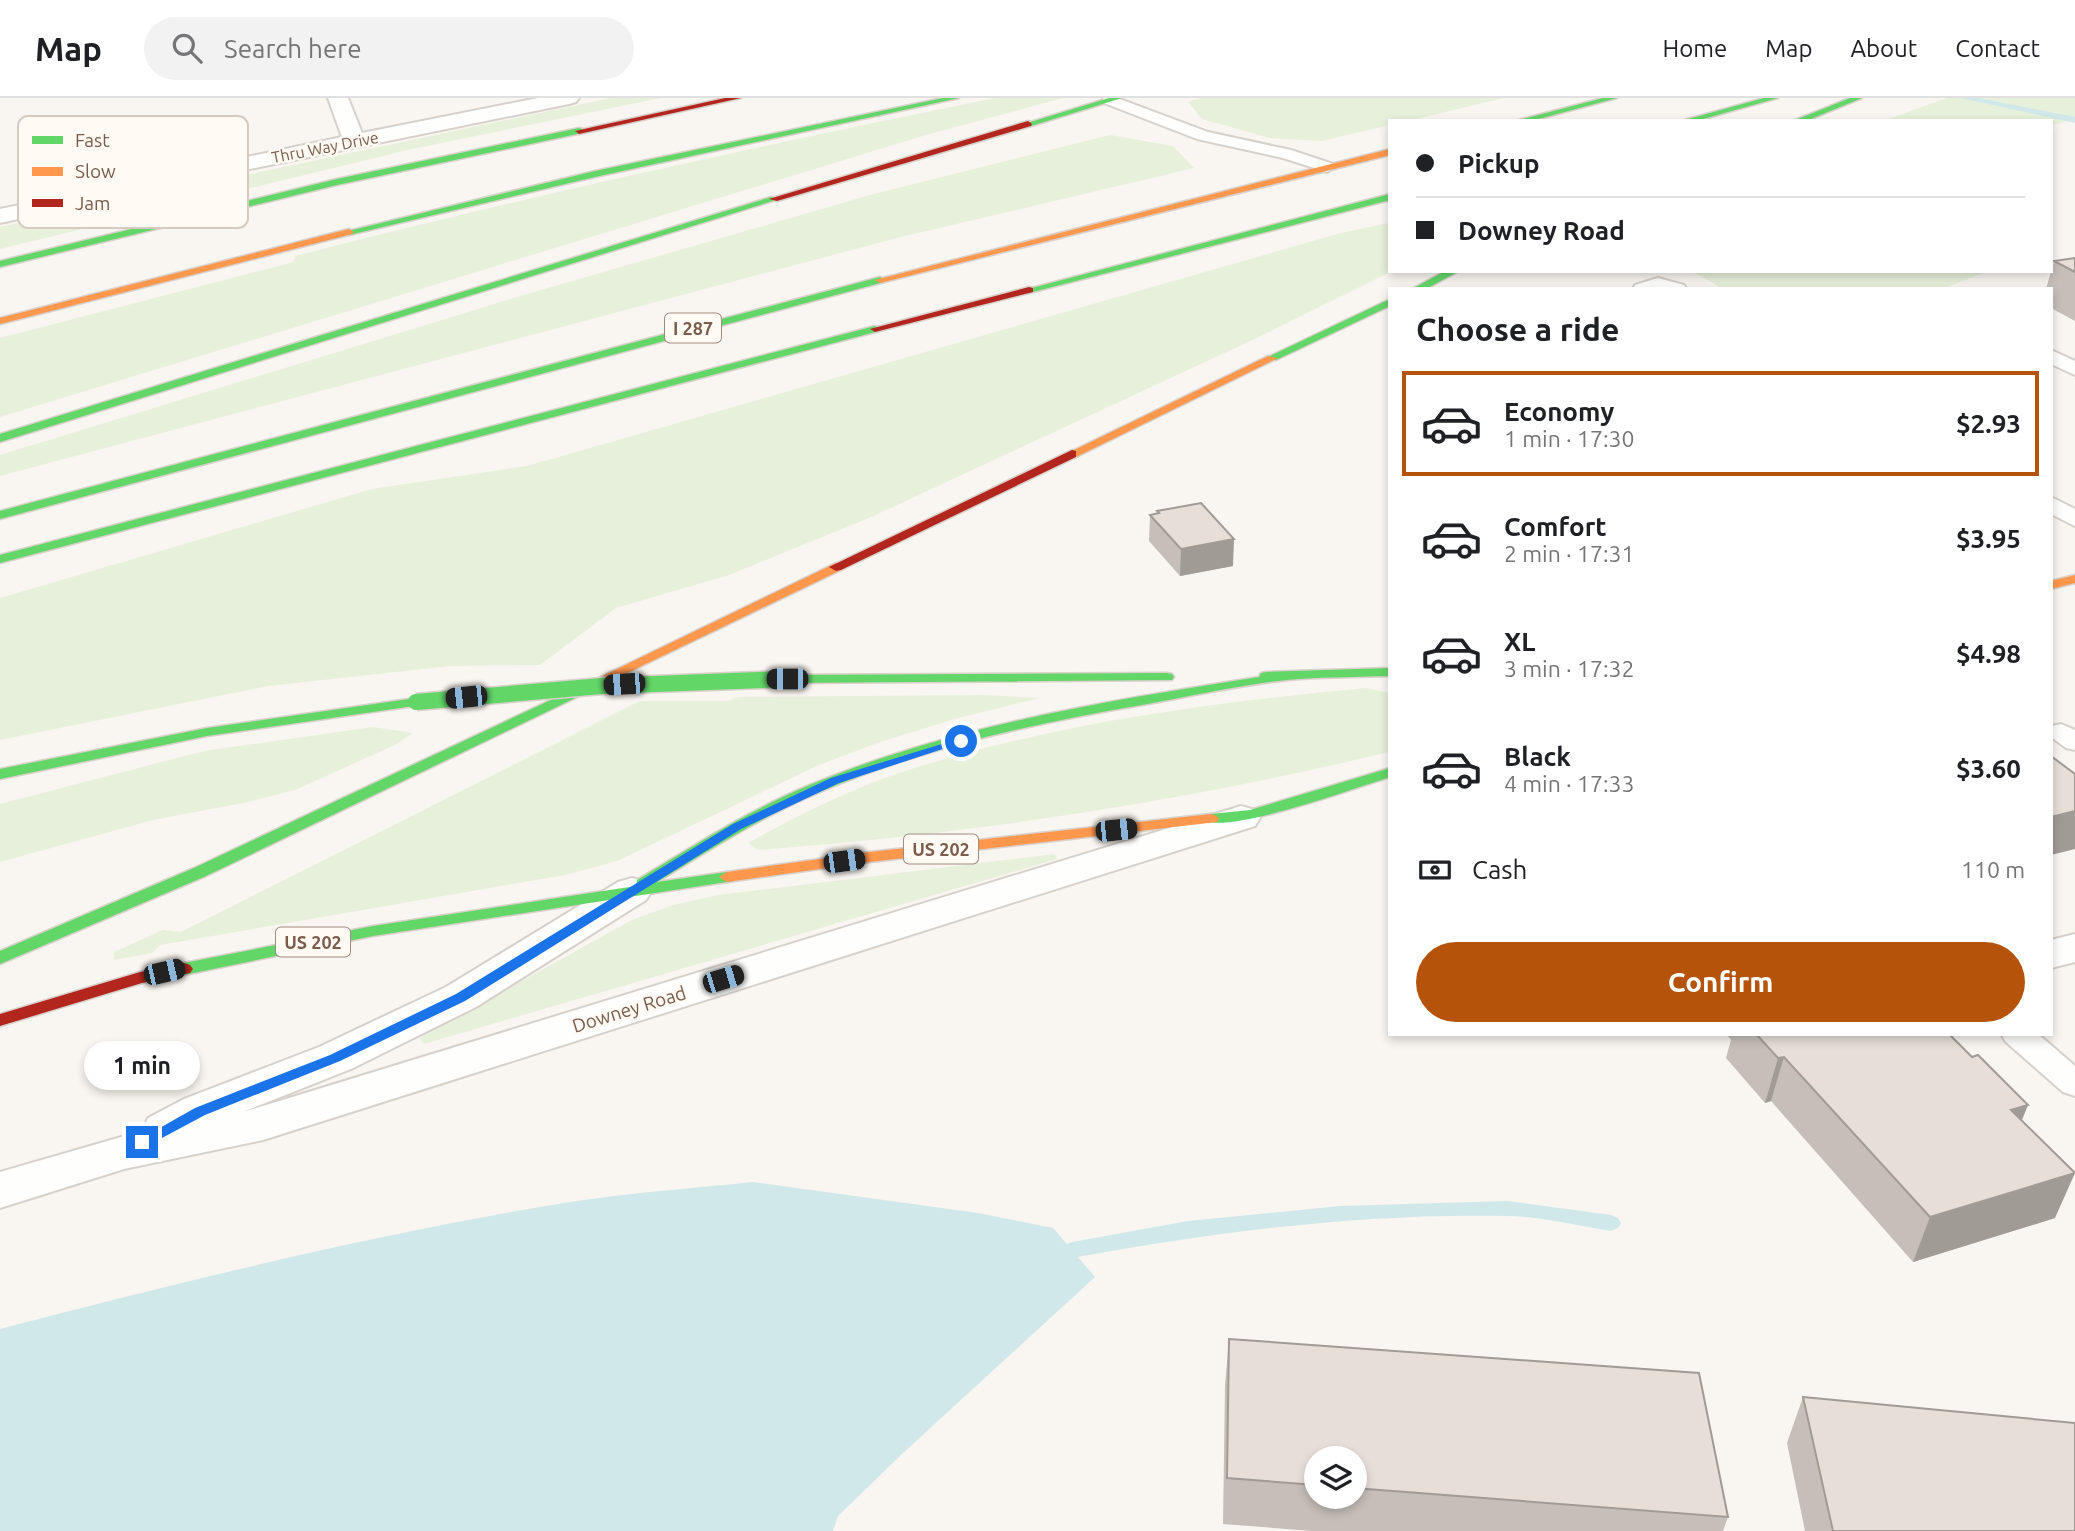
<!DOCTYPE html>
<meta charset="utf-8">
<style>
:root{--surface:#fff;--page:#f2f2f2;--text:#202124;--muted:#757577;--line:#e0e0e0;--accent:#b45309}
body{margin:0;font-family:Ubuntu,sans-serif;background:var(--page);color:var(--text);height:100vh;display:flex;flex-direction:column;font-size:26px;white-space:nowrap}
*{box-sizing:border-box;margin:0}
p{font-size:23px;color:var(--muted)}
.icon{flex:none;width:38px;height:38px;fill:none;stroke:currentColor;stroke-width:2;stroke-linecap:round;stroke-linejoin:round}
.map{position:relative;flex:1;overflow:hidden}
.panel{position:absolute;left:1388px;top:189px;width:665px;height:749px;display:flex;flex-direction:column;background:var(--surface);border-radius:0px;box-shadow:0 4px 10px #0003}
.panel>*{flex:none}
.top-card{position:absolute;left:1388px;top:21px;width:665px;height:154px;border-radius:0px;box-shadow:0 4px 10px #0003;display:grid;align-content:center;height:154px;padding:0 28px;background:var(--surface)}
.controls{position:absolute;left:1304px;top:1348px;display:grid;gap:14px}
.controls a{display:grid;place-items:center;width:63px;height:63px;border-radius:50%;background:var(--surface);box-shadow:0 4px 10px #0003;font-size:35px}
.end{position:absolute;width:32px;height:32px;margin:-16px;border:9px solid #1a73e8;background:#fff;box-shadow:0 0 0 4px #fff}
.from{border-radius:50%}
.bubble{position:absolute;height:49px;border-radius:24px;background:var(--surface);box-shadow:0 4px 10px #0003;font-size:23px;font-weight:600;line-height:49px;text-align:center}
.car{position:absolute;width:21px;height:42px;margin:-21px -10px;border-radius:9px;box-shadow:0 0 5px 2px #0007;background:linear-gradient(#222 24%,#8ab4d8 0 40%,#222 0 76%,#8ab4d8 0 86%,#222 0)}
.top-card b{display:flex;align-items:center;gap:24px;height:66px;font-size:26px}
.top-card b+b{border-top:2px solid var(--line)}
.top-card i{width:18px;height:18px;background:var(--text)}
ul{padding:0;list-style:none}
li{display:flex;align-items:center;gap:21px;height:105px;margin:0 14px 10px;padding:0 14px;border:4px solid transparent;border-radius:0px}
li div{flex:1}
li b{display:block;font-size:26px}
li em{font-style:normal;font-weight:600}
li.current{border-color:var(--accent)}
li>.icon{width:63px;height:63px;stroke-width:1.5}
h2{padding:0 28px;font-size:32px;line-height:84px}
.pay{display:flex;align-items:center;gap:18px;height:77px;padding:0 28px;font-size:26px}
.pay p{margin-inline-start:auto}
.action{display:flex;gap:14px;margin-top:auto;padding:14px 28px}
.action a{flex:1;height:80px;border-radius:42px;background:var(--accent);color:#fff;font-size:28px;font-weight:600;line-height:80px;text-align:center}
header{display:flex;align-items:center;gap:42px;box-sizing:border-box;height:98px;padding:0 35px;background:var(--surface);border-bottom:2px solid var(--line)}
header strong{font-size:33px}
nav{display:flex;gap:38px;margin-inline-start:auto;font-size:24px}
.search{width:490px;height:63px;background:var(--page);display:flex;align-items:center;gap:18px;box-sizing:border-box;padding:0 24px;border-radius:38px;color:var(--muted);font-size:26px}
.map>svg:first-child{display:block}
.green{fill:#e7f0db}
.water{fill:#d0e8ea}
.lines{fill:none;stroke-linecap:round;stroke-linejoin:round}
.stream{fill:#d0e8ea;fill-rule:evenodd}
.lane-casing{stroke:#d7d1cb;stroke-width:4}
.street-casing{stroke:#d7d1cb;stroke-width:4}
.fast-casing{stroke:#dad1cc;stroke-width:3}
.slow-casing{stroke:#dad1cc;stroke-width:3}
.jam-casing{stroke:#dad1cc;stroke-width:3}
.lane{fill:#fefefd;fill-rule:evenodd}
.street{fill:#fefefd;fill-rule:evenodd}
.fast{fill:#63d668;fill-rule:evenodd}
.slow{fill:#ff974d;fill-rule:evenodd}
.jam{fill:#b3261e;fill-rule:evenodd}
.fast-bridge-casing{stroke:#dad1cc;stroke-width:19;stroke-linecap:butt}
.fast-bridge{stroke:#63d668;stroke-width:16}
.wall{fill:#c6bfb9;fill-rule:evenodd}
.shaded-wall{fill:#a19b96}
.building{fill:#e6ded7;stroke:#a19b96;stroke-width:2}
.route{fill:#1a73e8}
.labels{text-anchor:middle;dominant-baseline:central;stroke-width:5;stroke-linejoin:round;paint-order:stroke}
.far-street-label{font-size:16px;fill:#7a5c4d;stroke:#fffaf3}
.shield{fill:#fffaf3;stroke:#a28b7f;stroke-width:2}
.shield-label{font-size:18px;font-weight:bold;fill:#7a5c4d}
.street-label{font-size:19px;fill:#7a5c4d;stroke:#fffaf3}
.key{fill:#fffaf3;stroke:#d7cbc1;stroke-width:2}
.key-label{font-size:19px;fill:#7a5c4d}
</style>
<header>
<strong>Map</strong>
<div class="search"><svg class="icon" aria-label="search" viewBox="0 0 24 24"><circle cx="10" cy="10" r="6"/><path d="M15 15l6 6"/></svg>Search here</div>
<nav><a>Home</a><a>Map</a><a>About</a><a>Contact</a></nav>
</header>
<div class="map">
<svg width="2075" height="1433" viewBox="0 0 2075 1433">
<rect width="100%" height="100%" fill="#f9f5f0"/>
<path class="green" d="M 611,0 L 661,0 L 412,51 L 0,151 L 0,129 Z
M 995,0 L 1063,0 L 926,37 L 0,319 L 0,240 L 294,164 L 295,158 C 529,98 760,48 995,0 Z
M 1200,0 L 1503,0 L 1408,23 L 1390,23 L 1389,27 L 1322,43 L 1270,40 L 1202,21 L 1188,4 Z
M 1947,0 L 2075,0 L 2075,20 L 2051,28 L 2051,23 L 1883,23 Z
M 1110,37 L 1173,48 L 1194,70 L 901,139 L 0,378 L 0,357 L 517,199 L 870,97 Z
M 1389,125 L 1390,173 L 1392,173 L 1259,239 L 869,420 L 729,477 L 616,510 L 540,567 L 450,568 L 269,588 L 0,642 L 0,500 L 372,391 L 527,368 L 1341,135 Z
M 1692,173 L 1989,173 L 1942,191 L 1723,191 Z
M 1366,590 L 1389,595 L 1389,654 C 1183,704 971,736 758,752 L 748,745 C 802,715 858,687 918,669 C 1063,624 1215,604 1366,590 Z
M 984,597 L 1040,600 L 958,620 L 880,644 L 819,667 L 617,763 L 565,777 L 160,847 L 152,855 L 114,862 L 114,854 L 163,832 L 181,834 L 640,603 L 728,603 L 738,599 Z
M 373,629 L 413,635 L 395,647 L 295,692 L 248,704 L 153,722 L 0,764 L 0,706 L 204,653 Z
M 1055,756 L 1057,761 L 424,946 L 419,940 L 632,822 L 673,807 L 718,797 Z"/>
<path class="water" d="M 753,1084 L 978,1115 L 1053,1130 L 1095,1179 L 902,1356 L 838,1418 L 833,1433 L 0,1433 L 0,1231 C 185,1183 370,1137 558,1106 C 622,1095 688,1091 753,1084 Z"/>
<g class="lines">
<path class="stream" d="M 1961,0 L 1978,0 L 2075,19 L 2075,25 Z
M 1508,1103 L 1611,1117 L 1618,1120 L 1621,1125 L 1618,1130 L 1611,1133 C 1577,1128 1540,1118 1506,1118 C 1360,1115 1215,1134 1072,1160 L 1065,1157 L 1062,1152 L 1065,1147 L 1072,1144 L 1188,1123 L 1340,1108 Z"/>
<defs>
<path id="lane" d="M 1103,0 L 1117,0 L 1208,34 L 1291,52 L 1333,66 L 1335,69 L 1327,74 L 1283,60 L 1197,41 L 1104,5 Z
M 1658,180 L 1684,187 L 1686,191 L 1633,191 L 1635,187 Z
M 2051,252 L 2075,263 L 2075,277 L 2051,266 Z
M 2051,399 L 2075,411 L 2075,428 L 2051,416 Z
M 2061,626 L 2075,632 L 2075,652 L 2066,650 L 2051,639 L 2052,628 Z
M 2001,936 L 2038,936 L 2075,968 L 2075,998 L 2063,994 L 2006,944 Z"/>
<path id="street" d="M 328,0 L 348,0 L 362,35 L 538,0 L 579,0 L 576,4 L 569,6 L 245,72 L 0,125 L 0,111 L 342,39 Z
M 1241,708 L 1255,712 L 1260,720 L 1255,728 L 263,1042 L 124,1071 L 0,1110 L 0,1074 L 142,1033 L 148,1020 L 184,1001 L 319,949 L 446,889 L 618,784 L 632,780 L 646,784 L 652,793 L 646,802 L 476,909 L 351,971 L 243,1014 Z
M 2075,836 L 2075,864 L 2051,870 L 2051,842 Z"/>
<path id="fast" d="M 943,0 L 959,0 L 595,79 L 349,137 L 344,134 L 595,73 Z
M 1109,0 L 1122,0 L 1031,28 L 1024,26 Z
M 1603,0 L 1617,0 L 1531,23 L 1515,23 Z
M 1764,0 L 1778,0 L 1696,23 L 1681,23 Z
M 1850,0 L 1862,0 L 1806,23 L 1793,23 Z
M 579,30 L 582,31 L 582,35 L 337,87 L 0,169 L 0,163 L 337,81 Z
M 1390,96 L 1390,102 L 1029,195 L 1024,192 Z
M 771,99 L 779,101 L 0,344 L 0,336 Z
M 1445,173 L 1459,173 L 1426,191 L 1412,191 Z
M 880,179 L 885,182 L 884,184 L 0,421 L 0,413 Z
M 1390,201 L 1390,208 L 1276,262 L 1266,260 Z
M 875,228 L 880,231 L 879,233 L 0,465 L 0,457 Z
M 1390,570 L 1390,578 C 1359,579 1329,579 1299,581 C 1248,585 1193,598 1142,607 C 1030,626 919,651 815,696 C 759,720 708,753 657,784 L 727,774 L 733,775 L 735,779 L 733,783 L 727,784 L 373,838 L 184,877 L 178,875 L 175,871 L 178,867 L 184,865 L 373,828 L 636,788 L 637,782 C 692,749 746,714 805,689 C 950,628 1105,603 1259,579 L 1261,575 L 1266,574 Z
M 1167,575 L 1172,576 L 1174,579 L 1172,582 L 787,585 L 780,581 L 787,577 Z
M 591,583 L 596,584 L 598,587 L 596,590 L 206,778 L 0,866 L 0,853 L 194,770 Z
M 416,600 L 423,604 L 421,607 L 207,638 L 0,681 L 0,671 L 207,630 Z
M 1390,670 L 1390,679 C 1361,688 1221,739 1203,721 L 1211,716 L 1250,712 Z"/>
<path id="slow" d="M 1390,51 L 1390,57 L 880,185 L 875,182 Z
M 349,131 L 354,134 L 352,136 L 0,226 L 0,220 Z
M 1268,258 L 1278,260 L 1076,359 L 1068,359 L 1066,356 Z
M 836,465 L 843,469 L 841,472 L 596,590 L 591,591 L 584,587 Z
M 2075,477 L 2075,485 L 2051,491 L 2051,483 Z
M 1211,716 L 1217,718 L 1219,721 L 1217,724 L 870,764 L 727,784 L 719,779 L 727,774 L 870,754 Z"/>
<path id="jam" d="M 725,0 L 741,0 L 579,36 L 575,33 Z
M 1028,23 L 1032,26 L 1031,28 L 777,103 L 769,101 Z
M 1029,189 L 1033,190 L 1033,194 L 875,234 L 870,231 Z
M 1072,352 L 1076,353 L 1076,359 L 841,472 L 836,473 L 829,469 Z
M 184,865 L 190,867 L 193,871 L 190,875 L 142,885 L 0,928 L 0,916 L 140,874 Z"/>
</defs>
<use href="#lane" class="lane-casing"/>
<use href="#street" class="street-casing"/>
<use href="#fast" class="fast-casing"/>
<use href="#slow" class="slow-casing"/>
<use href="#jam" class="jam-casing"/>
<use href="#lane" class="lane"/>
<use href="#street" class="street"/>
<use href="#fast" class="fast"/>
<use href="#slow" class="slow"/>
<use href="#jam" class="jam"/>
<defs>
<path id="fast-bridge" d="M 416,604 L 602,588 L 787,581"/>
</defs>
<use href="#fast-bridge" class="fast-bridge-casing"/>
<use href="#fast-bridge" class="fast-bridge"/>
</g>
<path class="wall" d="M 2075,160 L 2075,223 L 2051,210 L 2051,191 L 2046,191 L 2054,163 Z
M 1157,413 L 1233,468 L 1180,478 L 1149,443 L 1150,417 L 1157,416 Z
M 1726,936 L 1949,936 L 2022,1023 L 2055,1120 L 1913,1164 L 1771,1003 L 1765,1005 L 1726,960 L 1731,942 Z
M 1229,1241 L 1728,1419 L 1723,1433 L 1312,1433 L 1223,1426 L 1225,1287 ZM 1316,1360 L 1354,1360 L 1354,1398 L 1316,1398 Z
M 1803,1299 L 2075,1433 L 1805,1433 L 1787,1345 Z"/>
<path class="shaded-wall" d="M 1234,441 L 1233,468 L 1180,478 L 1181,451 Z
M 2075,713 L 2075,751 L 2051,757 L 2051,719 Z
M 1784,959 L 1771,1003 L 1765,1005 L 1778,960 Z
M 2028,1007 L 2010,1052 L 2011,1012 Z
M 2075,1075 L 2055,1120 L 1913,1164 L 1930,1119 Z"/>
<path class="building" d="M 2075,160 L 2075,174 L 2054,163 Z
M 1201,405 L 1234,441 L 1181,451 L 1150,417 L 1159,415 L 1157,413 Z
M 2051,658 L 2075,676 L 2075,713 L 2051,719 Z
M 1756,936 L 1949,936 L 1972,959 L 1978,957 L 2028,1007 L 2011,1012 L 2075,1075 L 1930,1119 L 1784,959 L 1778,960 Z
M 1229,1241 L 1699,1275 L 1728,1419 L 1354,1390 L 1354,1360 L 1316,1360 L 1316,1387 L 1227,1380 Z
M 1803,1299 L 2075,1325 L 2075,1433 L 1833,1433 Z"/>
<path class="route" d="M 958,641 L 967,643 L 839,685 L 741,731 L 465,903 L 340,963 L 205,1017 L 147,1048 L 142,1049 L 135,1044 L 195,1010 L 330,957 L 456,896 L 733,726 L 831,680 Z"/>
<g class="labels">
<g class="far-street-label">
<text transform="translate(325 49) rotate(-11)">Thru Way Drive</text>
</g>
<g class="shield">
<rect x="665" y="215.5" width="56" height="29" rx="5"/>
<rect x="904" y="736.5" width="74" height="29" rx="5"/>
<rect x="276" y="829.5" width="74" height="29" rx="5"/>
</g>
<g class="shield-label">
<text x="693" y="230">I 287</text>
<text x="941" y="751">US 202</text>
<text x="313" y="844">US 202</text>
</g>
<g class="street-label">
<text transform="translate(629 911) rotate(-17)">Downey Road</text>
</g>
</g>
<rect x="18" y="18" width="230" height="112" rx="10" class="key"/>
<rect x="32" y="38" width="31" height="8" fill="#63d668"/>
<rect x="32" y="69" width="31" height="9" fill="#ff974d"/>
<rect x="32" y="101" width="31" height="8" fill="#b3261e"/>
<g class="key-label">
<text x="75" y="49">Fast</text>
<text x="75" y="80">Slow</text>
<text x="75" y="112">Jam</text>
</g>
</svg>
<div class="controls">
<a><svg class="icon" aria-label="layers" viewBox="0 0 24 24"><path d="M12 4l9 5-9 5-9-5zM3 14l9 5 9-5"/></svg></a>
</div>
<i class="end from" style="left:961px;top:643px"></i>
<i class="end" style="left:142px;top:1044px"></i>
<div class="bubble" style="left:84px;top:943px;width:116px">1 min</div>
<i class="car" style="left:787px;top:581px;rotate:270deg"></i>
<i class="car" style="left:624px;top:586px;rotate:266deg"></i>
<i class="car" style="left:466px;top:599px;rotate:264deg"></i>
<i class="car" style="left:1116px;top:732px;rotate:84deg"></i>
<i class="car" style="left:844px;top:763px;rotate:82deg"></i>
<i class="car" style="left:164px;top:874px;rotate:77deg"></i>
<i class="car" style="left:723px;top:881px;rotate:73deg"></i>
<div class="top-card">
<b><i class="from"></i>Pickup</b>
<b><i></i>Downey Road</b>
</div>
<section class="panel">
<h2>Choose a ride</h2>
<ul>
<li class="current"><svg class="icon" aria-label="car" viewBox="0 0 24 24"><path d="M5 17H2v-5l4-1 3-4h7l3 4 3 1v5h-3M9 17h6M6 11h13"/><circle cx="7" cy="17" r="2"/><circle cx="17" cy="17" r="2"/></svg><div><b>Economy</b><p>1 min · 17:30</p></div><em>$2.93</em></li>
<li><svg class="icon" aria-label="car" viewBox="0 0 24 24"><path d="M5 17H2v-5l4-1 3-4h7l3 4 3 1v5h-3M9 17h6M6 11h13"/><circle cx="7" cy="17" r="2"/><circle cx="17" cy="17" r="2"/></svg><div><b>Comfort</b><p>2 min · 17:31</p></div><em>$3.95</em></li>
<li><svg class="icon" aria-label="car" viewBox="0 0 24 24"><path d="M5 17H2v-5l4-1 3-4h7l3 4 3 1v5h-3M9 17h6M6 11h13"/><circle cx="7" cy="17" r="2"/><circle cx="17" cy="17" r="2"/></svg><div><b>XL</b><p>3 min · 17:32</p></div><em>$4.98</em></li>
<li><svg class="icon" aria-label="car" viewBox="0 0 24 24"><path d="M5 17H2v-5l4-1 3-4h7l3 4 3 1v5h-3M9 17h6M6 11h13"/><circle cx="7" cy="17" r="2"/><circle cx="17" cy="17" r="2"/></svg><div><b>Black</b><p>4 min · 17:33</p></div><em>$3.60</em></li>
</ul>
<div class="pay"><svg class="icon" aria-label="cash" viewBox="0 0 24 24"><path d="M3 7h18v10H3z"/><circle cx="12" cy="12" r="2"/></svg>Cash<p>110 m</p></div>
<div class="action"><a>Confirm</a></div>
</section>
</div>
